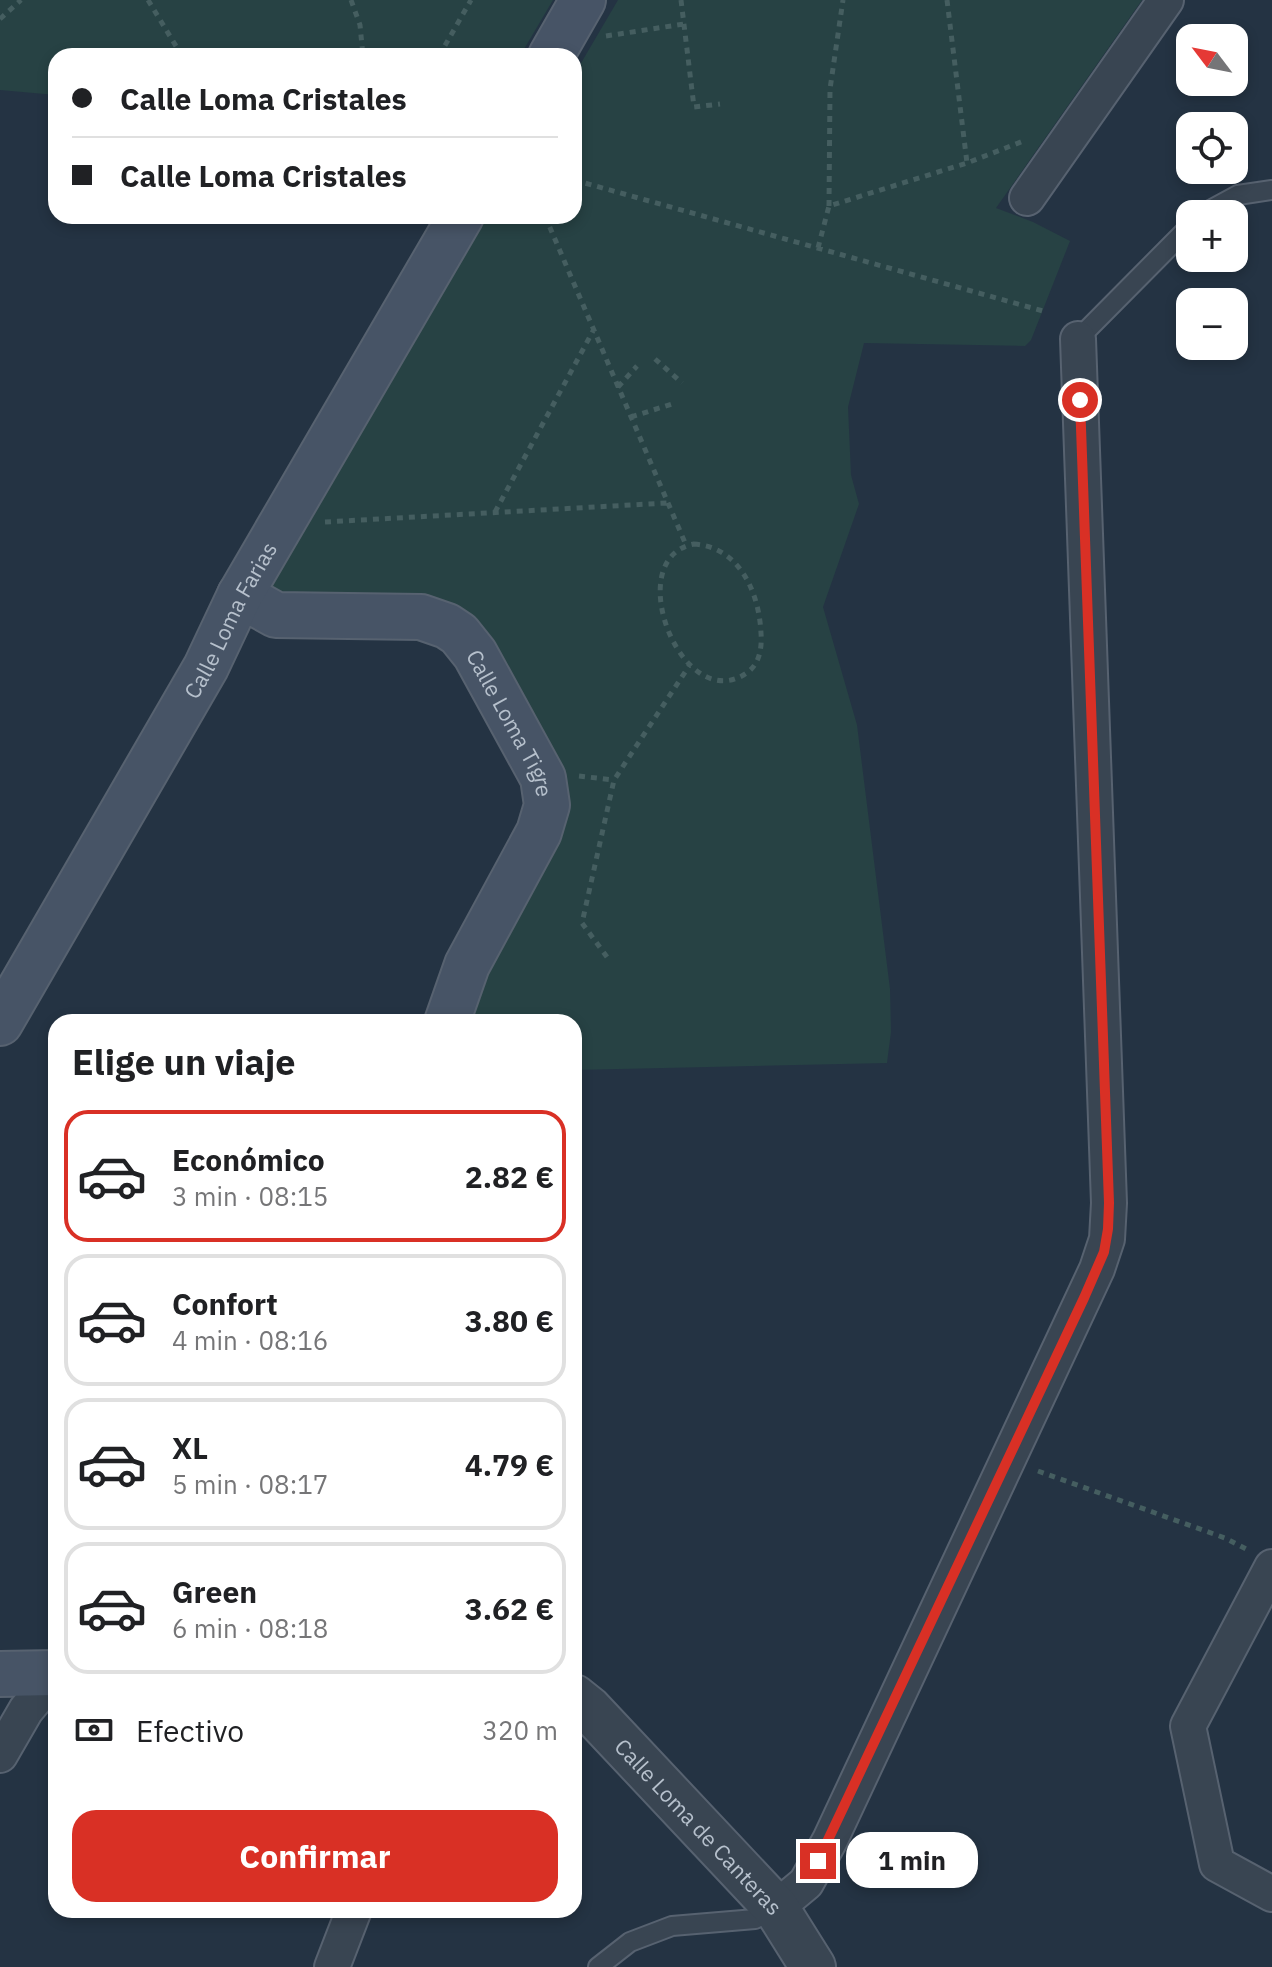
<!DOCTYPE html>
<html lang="es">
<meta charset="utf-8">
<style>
:root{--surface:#fff;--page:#f2f2f2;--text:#202124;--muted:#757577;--line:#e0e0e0;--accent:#d93025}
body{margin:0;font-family:"IBM Plex Sans",sans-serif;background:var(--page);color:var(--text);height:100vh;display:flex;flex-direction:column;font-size:30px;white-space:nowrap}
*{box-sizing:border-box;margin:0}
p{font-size:26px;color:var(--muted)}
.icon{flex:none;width:44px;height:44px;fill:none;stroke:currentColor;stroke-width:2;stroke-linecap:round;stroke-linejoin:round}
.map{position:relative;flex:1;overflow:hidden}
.side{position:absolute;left:48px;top:1014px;width:534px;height:904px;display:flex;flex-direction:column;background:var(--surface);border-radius:24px;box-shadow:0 4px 12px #0003}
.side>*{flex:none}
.top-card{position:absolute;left:48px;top:48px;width:534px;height:176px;border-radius:24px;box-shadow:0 4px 12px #0003;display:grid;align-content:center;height:176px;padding:0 24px;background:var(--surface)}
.needle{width:52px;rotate:302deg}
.tools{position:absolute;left:1176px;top:24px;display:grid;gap:16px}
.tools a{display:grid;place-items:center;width:72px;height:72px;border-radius:16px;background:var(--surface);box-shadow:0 4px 12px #0003;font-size:40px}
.end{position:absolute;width:36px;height:36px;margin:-18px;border:10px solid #d93025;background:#fff;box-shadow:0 0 0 4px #fff}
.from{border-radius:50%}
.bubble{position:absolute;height:56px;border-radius:24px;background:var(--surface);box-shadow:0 4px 12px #0003;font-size:26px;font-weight:800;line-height:56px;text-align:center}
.top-card b{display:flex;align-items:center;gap:28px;height:76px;font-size:30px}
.top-card b+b{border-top:2px solid var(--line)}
.top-card i{width:20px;height:20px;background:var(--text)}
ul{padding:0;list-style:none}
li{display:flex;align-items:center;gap:24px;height:132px;margin:0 16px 12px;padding:0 8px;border:4px solid var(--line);border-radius:24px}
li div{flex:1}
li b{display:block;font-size:30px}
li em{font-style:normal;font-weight:800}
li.current{border-color:var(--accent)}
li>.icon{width:72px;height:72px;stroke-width:1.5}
h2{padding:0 24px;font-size:36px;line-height:96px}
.pay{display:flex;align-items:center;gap:20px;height:88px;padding:0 24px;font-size:30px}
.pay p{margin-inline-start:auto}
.cta{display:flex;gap:16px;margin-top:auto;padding:16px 24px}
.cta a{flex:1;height:92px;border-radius:24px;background:var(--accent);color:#fff;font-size:32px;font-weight:800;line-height:92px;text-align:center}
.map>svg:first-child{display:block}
.green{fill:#274244}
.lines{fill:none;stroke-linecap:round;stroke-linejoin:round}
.service-casing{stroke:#576270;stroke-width:22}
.minor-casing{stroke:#576270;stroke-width:38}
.tertiary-casing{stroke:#576270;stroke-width:48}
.secondary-casing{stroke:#576270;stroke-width:48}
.path{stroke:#455e60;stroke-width:5;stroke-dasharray:6 6;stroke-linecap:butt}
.service{stroke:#394552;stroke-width:18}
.minor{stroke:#394552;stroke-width:34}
.tertiary{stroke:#394552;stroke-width:44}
.secondary{stroke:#475466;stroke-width:44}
.route{stroke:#d93025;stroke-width:10}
.labels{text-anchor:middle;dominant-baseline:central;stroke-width:8;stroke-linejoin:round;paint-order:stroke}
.street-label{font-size:22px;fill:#b6c0cc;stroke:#1e2938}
</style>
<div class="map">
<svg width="1272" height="1967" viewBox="0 0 1272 1967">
<rect width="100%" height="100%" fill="#243343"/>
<path class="green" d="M 0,0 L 553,0 L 520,56 L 56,56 L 56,95 L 0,90 Z
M 618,0 L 1142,0 L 996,208 L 1033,222 L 1070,241 L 1031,340 L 1025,346 L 864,343 L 848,407 L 851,475 L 859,504 L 823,607 L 857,725 L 890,989 L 891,1032 L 887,1063 L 574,1070 L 574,1022 L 459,1022 L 550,837 L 486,648 L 289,603 L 271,589 L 271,581 L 481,216 L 574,216 L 574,75 Z"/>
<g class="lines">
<defs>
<path id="service" d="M 1203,214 L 1238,195 L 1272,190
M 1078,339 L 1190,226
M 598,1967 L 630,1942 L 672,1926 L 755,1919 L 776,1908"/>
<path id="minor" d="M 1027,198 L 1166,0
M 1272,1567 L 1188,1726 L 1217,1864 L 1272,1894
M 0,1755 L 26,1710 L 56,1674
M 776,1908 L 806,1883 L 830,1840 L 1097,1269 L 1107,1239 L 1109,1203 L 1078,339
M 332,1967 L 354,1910"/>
<g id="tertiary">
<path id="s1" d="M 574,1697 L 589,1709 L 776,1908 L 813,1967"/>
</g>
<g id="secondary">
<path d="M 551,56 L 583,0"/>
<path id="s2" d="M 240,595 L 276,615 L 421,617 L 447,626 L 459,634 L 475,654 L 543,778 L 547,805 L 539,832 L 467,965 L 447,1022"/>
<path id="s3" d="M 0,1023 L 206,667 L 240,595 L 461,216"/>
<path d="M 0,1674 L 56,1673"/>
</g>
</defs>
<use href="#service" class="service-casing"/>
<use href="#minor" class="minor-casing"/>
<use href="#tertiary" class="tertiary-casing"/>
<use href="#secondary" class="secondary-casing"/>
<path class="path" d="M 148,0 L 182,56
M 351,0 L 360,25 L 363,56
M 681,0 L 694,107 L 720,104
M 947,0 L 967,163
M 0,19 L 21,0
M 606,36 L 684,24
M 439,56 L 471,0
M 574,180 L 1043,311
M 829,206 L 830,89 L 843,0
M 545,216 L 686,545
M 818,248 L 829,206 L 967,163 L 1026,140
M 655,359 L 682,383
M 618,387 L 637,366
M 631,417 L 672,404
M 495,512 L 593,331
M 325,522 L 667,503
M 694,544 C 740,547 759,593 761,633 C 762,647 760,663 748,672 C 683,720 619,558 694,544 Z
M 579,776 L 614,780
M 607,957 L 582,923 L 614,780 L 689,666
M 1038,1471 L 1225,1538 L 1246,1549"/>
<use href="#service" class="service"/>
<use href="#minor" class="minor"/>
<use href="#tertiary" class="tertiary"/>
<use href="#secondary" class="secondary"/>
</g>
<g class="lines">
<path class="route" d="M 818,1861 L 1084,1298 L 1104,1252 L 1108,1229 L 1109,1203 L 1080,400"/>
</g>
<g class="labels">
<g class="street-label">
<text stroke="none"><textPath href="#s3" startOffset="464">Calle Loma Farias</textPath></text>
<text stroke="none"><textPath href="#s2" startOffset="332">Calle Loma Tigre</textPath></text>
<text stroke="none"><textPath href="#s1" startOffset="180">Calle Loma de Canteras</textPath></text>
</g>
</g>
</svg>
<div class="tools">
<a><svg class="needle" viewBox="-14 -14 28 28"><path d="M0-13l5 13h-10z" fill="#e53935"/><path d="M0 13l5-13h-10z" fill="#757577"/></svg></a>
<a><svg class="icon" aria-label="locate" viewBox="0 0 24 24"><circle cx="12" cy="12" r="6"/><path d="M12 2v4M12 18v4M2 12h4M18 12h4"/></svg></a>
<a>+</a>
<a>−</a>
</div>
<i class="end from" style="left:1080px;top:400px"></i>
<i class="end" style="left:818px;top:1861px"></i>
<div class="bubble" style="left:846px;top:1832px;width:132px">1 min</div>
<div class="top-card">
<b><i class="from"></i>Calle Loma Cristales</b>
<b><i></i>Calle Loma Cristales</b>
</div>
<section class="side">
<h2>Elige un viaje</h2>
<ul>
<li class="current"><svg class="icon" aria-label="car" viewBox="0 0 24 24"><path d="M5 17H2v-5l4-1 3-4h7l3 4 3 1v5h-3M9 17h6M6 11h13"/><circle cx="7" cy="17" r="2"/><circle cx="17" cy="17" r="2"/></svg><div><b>Económico</b><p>3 min · 08:15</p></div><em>2.82 €</em></li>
<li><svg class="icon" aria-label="car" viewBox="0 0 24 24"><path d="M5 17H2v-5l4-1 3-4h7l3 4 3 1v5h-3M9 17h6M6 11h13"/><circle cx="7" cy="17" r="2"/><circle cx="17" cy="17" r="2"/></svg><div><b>Confort</b><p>4 min · 08:16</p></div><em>3.80 €</em></li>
<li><svg class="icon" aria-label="car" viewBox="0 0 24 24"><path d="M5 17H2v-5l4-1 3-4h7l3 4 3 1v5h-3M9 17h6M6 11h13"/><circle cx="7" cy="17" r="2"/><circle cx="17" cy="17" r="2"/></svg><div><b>XL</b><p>5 min · 08:17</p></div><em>4.79 €</em></li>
<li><svg class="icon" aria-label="car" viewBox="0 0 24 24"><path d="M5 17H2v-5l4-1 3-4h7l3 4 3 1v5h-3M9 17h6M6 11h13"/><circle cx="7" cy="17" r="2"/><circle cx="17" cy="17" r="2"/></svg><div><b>Green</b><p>6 min · 08:18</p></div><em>3.62 €</em></li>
</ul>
<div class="pay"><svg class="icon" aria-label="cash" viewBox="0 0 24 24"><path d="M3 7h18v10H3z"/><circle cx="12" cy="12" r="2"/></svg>Efectivo<p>320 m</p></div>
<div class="cta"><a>Confirmar</a></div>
</section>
</div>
